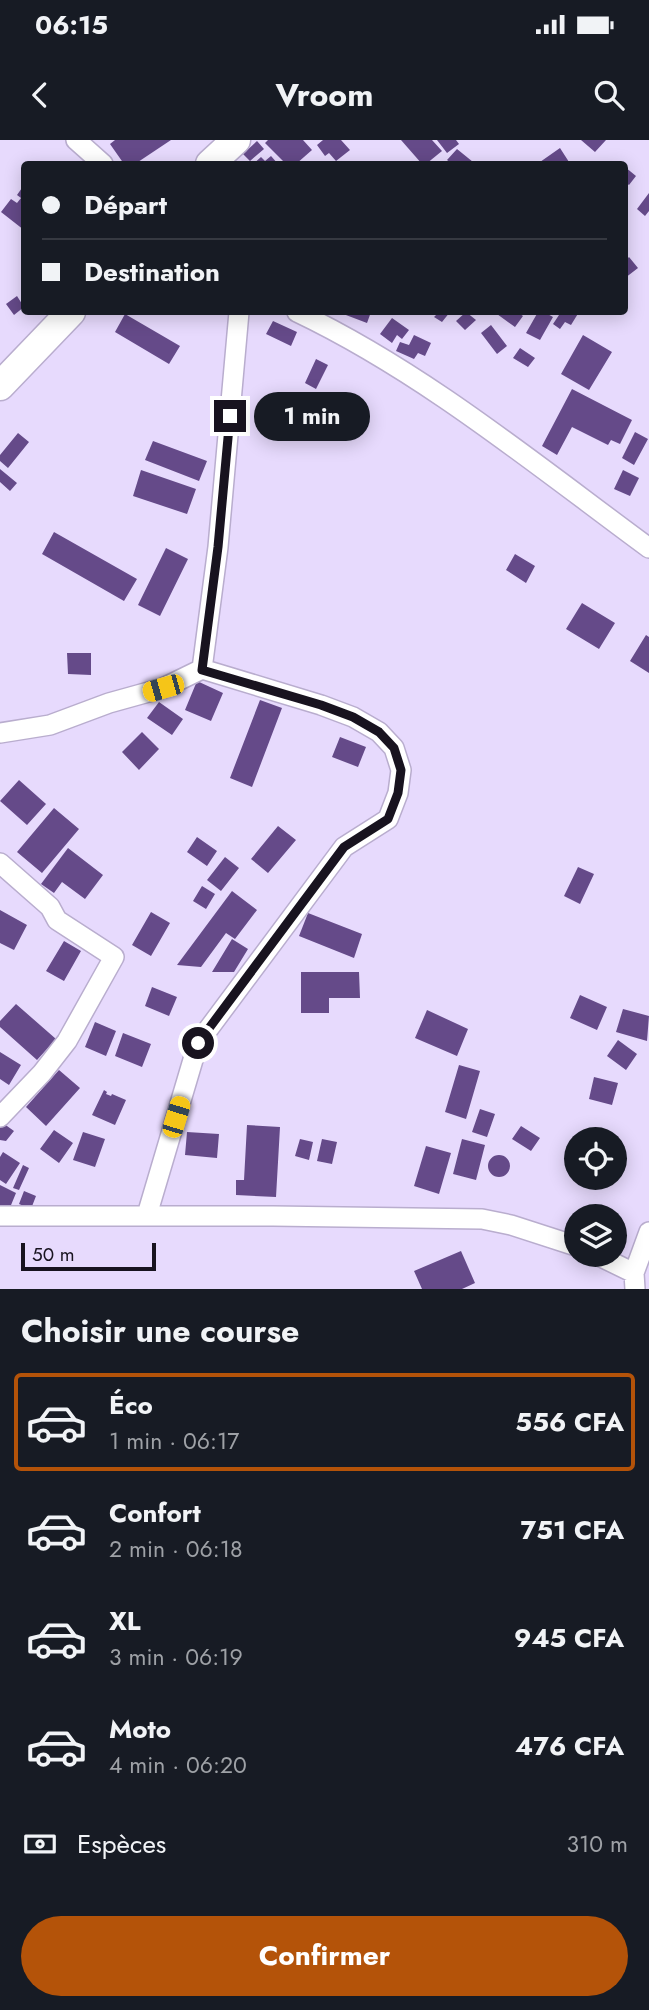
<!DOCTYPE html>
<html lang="fr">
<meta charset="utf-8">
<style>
:root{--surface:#171b24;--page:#242831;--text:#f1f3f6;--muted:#9ea1a6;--line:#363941;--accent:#b45309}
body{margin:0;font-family:Jost,sans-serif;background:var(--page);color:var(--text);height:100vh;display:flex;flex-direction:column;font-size:26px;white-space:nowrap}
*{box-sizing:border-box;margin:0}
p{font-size:23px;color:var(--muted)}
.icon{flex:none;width:38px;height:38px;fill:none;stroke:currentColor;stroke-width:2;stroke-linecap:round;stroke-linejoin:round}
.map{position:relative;height:1149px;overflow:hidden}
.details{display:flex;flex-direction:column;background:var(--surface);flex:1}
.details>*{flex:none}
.top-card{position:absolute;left:21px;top:21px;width:607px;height:154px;border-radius:7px;box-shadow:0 4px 18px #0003;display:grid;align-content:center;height:154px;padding:0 21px;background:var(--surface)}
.fabs{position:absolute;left:564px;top:987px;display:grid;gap:14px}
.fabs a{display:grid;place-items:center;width:63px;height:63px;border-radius:50%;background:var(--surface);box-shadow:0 4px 18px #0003;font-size:35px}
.scale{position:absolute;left:21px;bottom:18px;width:135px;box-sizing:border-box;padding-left:7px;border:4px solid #18131f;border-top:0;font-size:19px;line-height:24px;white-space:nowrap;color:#18131f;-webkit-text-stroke:5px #e7dafd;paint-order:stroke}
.end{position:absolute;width:32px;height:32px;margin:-16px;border:9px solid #18131f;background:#fff;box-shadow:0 0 0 4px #fff}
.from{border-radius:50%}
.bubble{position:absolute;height:49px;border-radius:24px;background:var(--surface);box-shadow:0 4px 18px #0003;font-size:23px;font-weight:700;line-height:49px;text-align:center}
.car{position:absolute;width:21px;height:42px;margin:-21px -10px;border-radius:9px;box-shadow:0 0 5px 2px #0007;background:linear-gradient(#f5c518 24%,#345 0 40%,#f5c518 0 76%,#345 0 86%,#f5c518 0)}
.top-card b{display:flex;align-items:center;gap:24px;height:66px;font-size:26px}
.top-card b+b{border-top:2px solid var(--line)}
.top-card i{width:18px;height:18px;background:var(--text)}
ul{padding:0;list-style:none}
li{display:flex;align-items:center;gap:21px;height:98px;margin:0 14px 10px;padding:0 7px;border:4px solid transparent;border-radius:7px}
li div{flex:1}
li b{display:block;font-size:26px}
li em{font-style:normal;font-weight:700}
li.on{border-color:var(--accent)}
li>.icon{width:63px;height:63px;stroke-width:1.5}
h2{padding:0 21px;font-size:32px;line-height:84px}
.pay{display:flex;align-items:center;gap:18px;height:77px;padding:0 21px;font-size:26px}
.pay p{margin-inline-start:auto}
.button{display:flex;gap:14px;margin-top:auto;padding:14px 21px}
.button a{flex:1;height:80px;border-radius:42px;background:var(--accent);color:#fff;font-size:28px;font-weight:700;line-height:80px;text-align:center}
.status{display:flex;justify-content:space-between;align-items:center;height:49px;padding:0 35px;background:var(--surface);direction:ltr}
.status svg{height:19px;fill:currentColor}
header{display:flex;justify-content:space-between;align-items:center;height:91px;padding:0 21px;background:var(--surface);font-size:32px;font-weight:700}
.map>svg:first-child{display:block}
.building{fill:#654a89}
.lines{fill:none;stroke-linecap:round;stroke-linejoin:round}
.street-casing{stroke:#b9adce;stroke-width:22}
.secondary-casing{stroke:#b9adce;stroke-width:31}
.street{stroke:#fff;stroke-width:19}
.secondary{stroke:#fff;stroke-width:28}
.route{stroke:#18131f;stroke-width:9}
</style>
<div class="status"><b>06:15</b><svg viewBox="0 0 49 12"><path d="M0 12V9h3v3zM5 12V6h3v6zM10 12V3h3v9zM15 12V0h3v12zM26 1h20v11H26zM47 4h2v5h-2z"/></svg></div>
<header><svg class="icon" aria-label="back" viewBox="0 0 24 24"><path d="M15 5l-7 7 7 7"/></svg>Vroom<svg class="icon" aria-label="search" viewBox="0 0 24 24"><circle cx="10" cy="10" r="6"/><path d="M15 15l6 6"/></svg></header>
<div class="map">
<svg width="649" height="1149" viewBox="0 0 649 1149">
<rect width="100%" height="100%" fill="#e7dafd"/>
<path class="building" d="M 115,0 L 171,0 L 135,24 L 124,24 L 110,4 Z
M 268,0 L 303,0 L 312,10 L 296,24 L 286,24 L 265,3 Z
M 323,0 L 341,0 L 350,10 L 336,21 L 329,13 L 325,16 L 317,5 Z
M 401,0 L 432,0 L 442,11 L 426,24 L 422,24 Z
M 437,0 L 456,0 L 459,4 L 447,13 Z
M 581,0 L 606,0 L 595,12 Z
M 257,1 L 264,9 L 250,21 L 243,14 Z
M 560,8 L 569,22 L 566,24 L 542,24 L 540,22 Z
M 457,9 L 473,22 L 471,24 L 452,24 L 447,20 Z
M 271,16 L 278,24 L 253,24 L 261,17 L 265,21 Z
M 625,27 L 636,36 L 629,45 L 625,42 Z
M 24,45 L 24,90 L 1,72 L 11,59 L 17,63 L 21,58 L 17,55 Z
M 649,53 L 649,71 L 645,76 L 637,69 Z
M 629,117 L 638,128 L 625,138 L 625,121 Z
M 17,156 L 24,167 L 14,175 L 6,164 Z
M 338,172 L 371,172 L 367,183 Z
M 439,172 L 450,172 L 442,182 L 434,177 Z
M 466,172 L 476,180 L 465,190 L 456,181 Z
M 499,172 L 507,172 L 511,175 L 517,172 L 523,176 L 515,187 L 497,174 Z
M 538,172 L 544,172 L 553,177 L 540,200 L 526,193 Z
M 553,172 L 579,172 L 571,185 L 565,182 L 560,189 L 553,184 L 559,175 Z
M 125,174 L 180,206 L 169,224 L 115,192 Z
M 392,178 L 409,190 L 402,199 L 397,195 L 392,203 L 380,194 Z
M 273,181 L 297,192 L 291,206 L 266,194 Z
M 491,185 L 507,206 L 497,214 L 481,193 Z
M 414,195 L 431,203 L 425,216 L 418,213 L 414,219 L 396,211 L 400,202 L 409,205 Z
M 583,195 L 612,212 L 589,250 L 561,234 Z
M 520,208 L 535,218 L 528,227 L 513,218 Z
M 316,219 L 328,225 L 316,249 L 305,243 Z
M 572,249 L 632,280 L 620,304 L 611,300 L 608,305 L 572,287 L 557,315 L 542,306 Z
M 635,292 L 648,299 L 634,325 L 622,318 Z
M 18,293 L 29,302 L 8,328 L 0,321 L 0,315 Z
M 153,301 L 207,321 L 199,341 L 145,320 Z
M 0,329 L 17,343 L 10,351 L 0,342 Z
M 141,330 L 196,349 L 187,374 L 133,356 Z
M 623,330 L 639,338 L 630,356 L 614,349 Z
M 54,392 L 137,439 L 124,461 L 42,414 Z
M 166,408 L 188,419 L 160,476 L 138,465 Z
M 515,414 L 535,426 L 526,443 L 506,430 Z
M 582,463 L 615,483 L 599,509 L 566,489 Z
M 646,495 L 649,497 L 649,533 L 630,521 Z
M 67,513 L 91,513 L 91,535 L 68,534 Z
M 197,541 L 223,553 L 211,581 L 185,570 Z
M 260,560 L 282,568 L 252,647 L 230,638 Z
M 159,562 L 183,579 L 172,595 L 147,578 Z
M 142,592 L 159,609 L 139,630 L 122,612 Z
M 340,597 L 366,607 L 358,627 L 332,617 Z
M 19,640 L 46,664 L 27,685 L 0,661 Z
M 54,668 L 79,689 L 42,733 L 17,712 Z
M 278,686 L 296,700 L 268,733 L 251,719 Z
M 197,697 L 217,711 L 207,726 L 187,712 Z
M 68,708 L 103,735 L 85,759 L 62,742 L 54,753 L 41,744 Z
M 225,717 L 239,728 L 221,751 L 207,740 Z
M 578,727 L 594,734 L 580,764 L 564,756 Z
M 202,746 L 215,754 L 206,769 L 193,761 Z
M 232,751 L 257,770 L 235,799 L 226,793 L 201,827 L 177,825 Z
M 0,770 L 27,785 L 14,810 L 0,803 Z
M 151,772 L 170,783 L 151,816 L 132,805 Z
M 308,773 L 362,794 L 354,818 L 299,796 Z
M 232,799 L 248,809 L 234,832 L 212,832 Z
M 64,801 L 81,811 L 64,841 L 46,831 Z
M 301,832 L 359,832 L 360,858 L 329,858 L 329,873 L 301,873 Z
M 152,847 L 177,857 L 169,876 L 145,866 Z
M 580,855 L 607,867 L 597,890 L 570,878 Z
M 16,864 L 56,899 L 37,920 L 0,887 L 0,881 Z
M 623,869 L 649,876 L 647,901 L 616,892 Z
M 427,870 L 468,889 L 457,916 L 415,898 Z
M 95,882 L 116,891 L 106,916 L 85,907 Z
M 123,893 L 151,904 L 142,927 L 115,916 Z
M 618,900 L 637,914 L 626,930 L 607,916 Z
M 0,912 L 21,925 L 9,945 L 0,939 Z
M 459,925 L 480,931 L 466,979 L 445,972 Z
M 59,930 L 80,948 L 46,986 L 26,967 Z
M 594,937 L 618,943 L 612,965 L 589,959 Z
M 104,950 L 107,952 L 106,954 L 111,956 L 112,954 L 126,960 L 115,985 L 92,975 Z
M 480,969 L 495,974 L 487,997 L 472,992 Z
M 0,981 L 14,991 L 6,1001 L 0,1000 Z
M 247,985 L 280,987 L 276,1057 L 236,1055 L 236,1040 L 244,1040 Z
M 521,986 L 540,998 L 531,1011 L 512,999 Z
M 54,990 L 73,1003 L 59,1023 L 40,1009 Z
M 83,992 L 105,999 L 95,1027 L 73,1020 Z
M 187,992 L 219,994 L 217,1018 L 185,1015 Z
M 300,999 L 313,1002 L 309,1020 L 295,1016 Z
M 322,999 L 337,1002 L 332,1024 L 317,1021 Z
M 462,999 L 485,1005 L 476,1040 L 453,1034 Z
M 426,1006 L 451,1013 L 439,1054 L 414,1046 Z
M 3,1012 L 20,1023 L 6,1044 L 0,1040 L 0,1017 Z
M488 1026a11 11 0 1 1 22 0a11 11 0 1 1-22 0Z
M 23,1025 L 29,1028 L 19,1050 L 13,1048 Z
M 0,1045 L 16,1053 L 9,1070 L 0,1066 Z
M 24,1051 L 36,1056 L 31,1069 L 19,1064 Z
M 461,1111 L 475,1143 L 462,1149 L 422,1149 L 414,1131 Z"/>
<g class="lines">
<defs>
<path id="street" d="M 76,0 L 103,24
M 297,172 C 423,232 536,325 649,408
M 202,529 L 218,407 L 239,172
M 0,593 L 50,585 L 109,563 L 163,548 L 202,529 L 321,565 L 353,577 L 379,592 L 394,608 L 401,630 L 398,653 L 388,679 L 344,707 L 198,903 L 147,1075
M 0,723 L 50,767 L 57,780 L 114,817 L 67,901 L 42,933 L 0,977
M 0,1076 L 273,1076 L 482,1079 L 511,1085 L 576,1106
M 597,1115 L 634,1133 L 635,1149
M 634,1133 L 649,1092"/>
<path id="secondary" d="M 210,24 L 236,0
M 0,246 L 71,172"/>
</defs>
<use href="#street" class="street-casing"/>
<use href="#secondary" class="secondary-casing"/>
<use href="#street" class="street"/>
<use href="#secondary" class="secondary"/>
</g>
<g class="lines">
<path class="route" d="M 198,903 L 344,707 L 388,679 L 398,653 L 401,630 L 394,608 L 379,592 L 353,577 L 321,565 L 202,530 L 218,407 L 230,276"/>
</g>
</svg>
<div class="fabs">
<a><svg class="icon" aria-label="locate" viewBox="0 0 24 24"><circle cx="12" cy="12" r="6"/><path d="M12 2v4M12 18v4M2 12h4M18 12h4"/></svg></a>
<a><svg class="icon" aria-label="layers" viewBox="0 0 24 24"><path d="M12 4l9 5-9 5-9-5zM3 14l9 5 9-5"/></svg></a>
</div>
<div class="scale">50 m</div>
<i class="end from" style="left:198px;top:903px"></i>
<i class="end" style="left:230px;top:276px"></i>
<div class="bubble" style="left:254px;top:252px;width:116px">1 min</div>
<i class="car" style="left:163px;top:548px;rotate:254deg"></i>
<i class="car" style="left:176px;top:977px;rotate:17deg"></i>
<div class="top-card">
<b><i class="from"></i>Départ</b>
<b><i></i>Destination</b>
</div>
</div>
<section class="details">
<h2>Choisir une course</h2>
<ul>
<li class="on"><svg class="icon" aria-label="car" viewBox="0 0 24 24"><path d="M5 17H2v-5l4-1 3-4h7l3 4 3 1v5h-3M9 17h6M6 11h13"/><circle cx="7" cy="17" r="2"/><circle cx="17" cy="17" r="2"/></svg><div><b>Éco</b><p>1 min · 06:17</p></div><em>556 CFA</em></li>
<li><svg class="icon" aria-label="car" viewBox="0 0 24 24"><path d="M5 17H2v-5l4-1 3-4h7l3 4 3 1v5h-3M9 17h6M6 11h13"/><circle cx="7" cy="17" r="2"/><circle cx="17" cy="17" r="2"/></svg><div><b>Confort</b><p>2 min · 06:18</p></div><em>751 CFA</em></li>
<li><svg class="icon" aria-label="car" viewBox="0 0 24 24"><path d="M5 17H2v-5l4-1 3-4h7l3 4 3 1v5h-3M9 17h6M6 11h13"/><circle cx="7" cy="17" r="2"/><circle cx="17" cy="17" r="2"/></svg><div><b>XL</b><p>3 min · 06:19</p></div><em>945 CFA</em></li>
<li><svg class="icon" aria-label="car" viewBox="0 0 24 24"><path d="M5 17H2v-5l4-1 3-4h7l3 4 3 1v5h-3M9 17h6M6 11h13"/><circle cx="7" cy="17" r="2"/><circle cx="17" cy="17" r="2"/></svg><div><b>Moto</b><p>4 min · 06:20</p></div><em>476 CFA</em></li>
</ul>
<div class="pay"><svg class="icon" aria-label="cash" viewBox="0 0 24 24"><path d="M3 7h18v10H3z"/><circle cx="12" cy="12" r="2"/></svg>Espèces<p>310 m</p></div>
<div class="button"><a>Confirmer</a></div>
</section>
